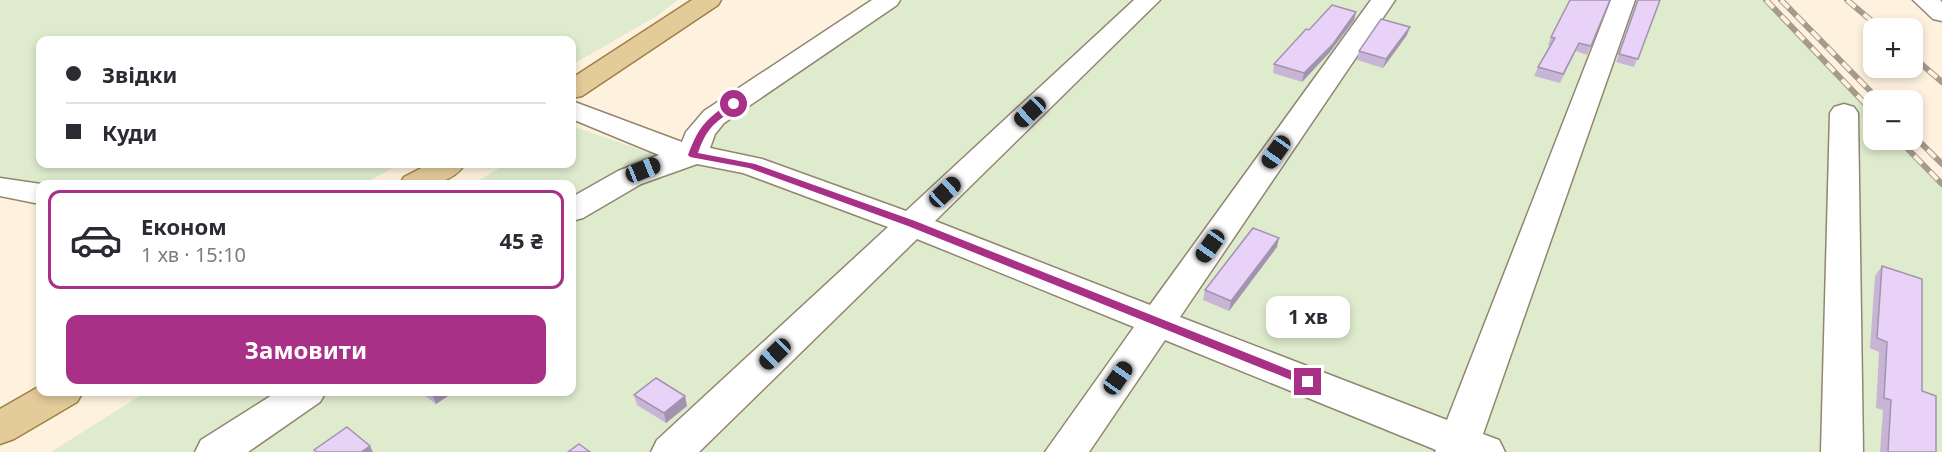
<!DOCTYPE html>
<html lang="uk">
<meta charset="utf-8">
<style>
:root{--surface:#fff;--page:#f2f2f3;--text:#2b2b33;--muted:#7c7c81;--line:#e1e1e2;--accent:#a83086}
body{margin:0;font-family:"Noto Sans",sans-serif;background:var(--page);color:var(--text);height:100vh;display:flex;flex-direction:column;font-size:22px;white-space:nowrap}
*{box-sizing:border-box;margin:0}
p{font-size:20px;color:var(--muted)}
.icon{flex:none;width:33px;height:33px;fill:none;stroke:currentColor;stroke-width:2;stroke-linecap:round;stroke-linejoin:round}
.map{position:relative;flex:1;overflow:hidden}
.panel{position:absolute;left:36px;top:180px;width:540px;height:216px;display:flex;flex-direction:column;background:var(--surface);border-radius:12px;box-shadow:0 3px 9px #0003}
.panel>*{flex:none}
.banner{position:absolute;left:36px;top:36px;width:540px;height:132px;border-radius:12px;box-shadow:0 3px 9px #0003;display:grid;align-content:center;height:132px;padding:0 30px;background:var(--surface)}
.buttons{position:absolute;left:1863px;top:18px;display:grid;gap:12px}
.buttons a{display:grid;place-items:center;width:60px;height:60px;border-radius:12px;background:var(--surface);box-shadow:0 3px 9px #0003;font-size:30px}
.end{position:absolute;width:27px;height:27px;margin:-14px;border:8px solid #a83086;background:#fff;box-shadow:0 0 0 3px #fff}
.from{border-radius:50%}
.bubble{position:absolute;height:42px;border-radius:12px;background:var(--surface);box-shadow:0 3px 9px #0003;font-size:20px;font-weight:700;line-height:42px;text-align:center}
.car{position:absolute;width:18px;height:36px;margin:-18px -9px;border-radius:8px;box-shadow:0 0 4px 2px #0007;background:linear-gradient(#222 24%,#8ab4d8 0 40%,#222 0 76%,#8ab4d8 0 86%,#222 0)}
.banner b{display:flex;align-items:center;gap:21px;height:57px;font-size:22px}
.banner b+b{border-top:2px solid var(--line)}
.banner i{width:15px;height:15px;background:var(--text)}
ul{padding:10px 0 0;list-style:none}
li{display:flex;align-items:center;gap:18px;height:99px;margin:0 12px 9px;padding:0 18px;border:3px solid transparent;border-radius:12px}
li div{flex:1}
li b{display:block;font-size:22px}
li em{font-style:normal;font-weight:700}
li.on{border-color:var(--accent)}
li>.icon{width:54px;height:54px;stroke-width:1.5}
.button{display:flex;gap:12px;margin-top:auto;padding:12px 30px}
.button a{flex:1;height:69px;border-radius:12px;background:var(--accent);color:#fff;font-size:24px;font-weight:700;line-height:69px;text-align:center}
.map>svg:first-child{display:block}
.green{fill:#deebcd}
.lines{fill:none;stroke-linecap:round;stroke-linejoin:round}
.minor-casing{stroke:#938570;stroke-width:3}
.major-casing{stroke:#9c8148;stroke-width:3}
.minor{fill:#fff;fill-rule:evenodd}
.major{fill:#e3cb9a;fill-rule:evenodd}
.rail-casing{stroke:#a49b8d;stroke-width:6}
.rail{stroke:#fef2df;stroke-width:4;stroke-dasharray:11;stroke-linecap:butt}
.wall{fill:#c8b5d5}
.shaded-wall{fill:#a293ae}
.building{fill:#e8d2f8;stroke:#a293ae;stroke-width:1.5}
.route{fill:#a83086}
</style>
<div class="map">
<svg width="1942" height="452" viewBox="0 0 1942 452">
<rect width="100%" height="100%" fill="#fef2df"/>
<path class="green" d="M 0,0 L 678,0 L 657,16 L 572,65 L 572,40 L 40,40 L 40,164 L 400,164 L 363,184 L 40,184 L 0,180 Z
M 884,0 L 1766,0 L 1873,113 L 1874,140 L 1899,140 L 1942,184 L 1942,452 L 51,452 L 146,392 L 572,392 L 572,184 L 473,184 L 506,164 L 572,164 L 572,126 L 658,156 Z"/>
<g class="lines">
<defs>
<path id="minor" d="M 872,0 L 900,0 L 897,5 L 724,123 L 715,134 L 710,148 L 762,159 L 906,211 L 1134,0 L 1160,0 L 935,221 L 1150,305 L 1371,0 L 1395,0 L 1180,317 L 1447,420 L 1611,0 L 1635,0 L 1483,434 L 1499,440 L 1505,452 L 1435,452 L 1436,450 L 1165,340 L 1089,452 L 1045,452 L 1134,327 L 917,239 L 699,452 L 651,452 L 657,440 L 888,227 L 743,173 L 697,164 L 641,184 L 583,218 L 572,221 L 572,197 L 618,171 L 659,155 L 572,119 L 572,101 L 682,142 L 686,132 L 704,111 Z
M 1913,0 L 1940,0 L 1942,2 L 1942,21 L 1933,19 Z
M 1844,104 L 1854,107 L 1858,113 L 1863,452 L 1821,452 L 1830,113 L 1834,107 Z
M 0,178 L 41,184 L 40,204 L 0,196 Z
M 277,392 L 326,392 L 320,402 L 248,452 L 195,452 L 201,440 Z"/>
<path id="major" d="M 692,0 L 721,0 L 718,5 L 582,96 L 572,98 L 572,78 Z
M 429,164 L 465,164 C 450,187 424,184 400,184 L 404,177 Z
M 40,386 L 40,392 L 83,392 L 77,402 L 14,439 L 0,444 L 0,409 Z"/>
</defs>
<use href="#minor" class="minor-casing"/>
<use href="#major" class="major-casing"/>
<use href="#minor" class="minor"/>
<use href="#major" class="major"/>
<defs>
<path id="rail" d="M 1766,0 L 1874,113
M 1781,0 L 1879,100
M 1847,0 L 1880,28
M 1912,56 L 1942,82
M 1912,134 L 1942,164
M 1899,140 L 1942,184"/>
</defs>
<use href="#rail" class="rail-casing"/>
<use href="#rail" class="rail"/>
</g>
<path class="wall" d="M 1610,0 L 1587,55 L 1576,51 L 1560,83 L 1534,76 L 1538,67 L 1550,46 L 1548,45 L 1551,37 Z
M 1637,0 L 1660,0 L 1634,67 L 1616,62 Z
M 1356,12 L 1354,20 L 1330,52 L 1302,82 L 1273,73 L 1274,64 L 1309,30 Z
M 1407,35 L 1383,68 L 1357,60 L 1359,51 Z
M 1277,247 L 1229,311 L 1203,300 L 1205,290 Z
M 1882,266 L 1922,391 L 1936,452 L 1880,452 L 1883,410 L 1876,408 L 1879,352 L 1870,348 L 1875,276 Z
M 420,392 L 454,392 L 436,404 Z
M 634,395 L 687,406 L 666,423 L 637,405 Z"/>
<path class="shaded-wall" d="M 1356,12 L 1354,20 L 1330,52 L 1302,82 L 1304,73 Z
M 1410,27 L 1407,35 L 1383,68 L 1386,59 Z
M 1279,238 L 1277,247 L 1229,311 L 1231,301 Z
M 435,392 L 454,392 L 436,404 L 432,394 Z
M 685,396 L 687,406 L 666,423 L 664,413 Z
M 370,446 L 373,452 L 361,452 Z"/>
<path class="building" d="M 1570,0 L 1610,0 L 1591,46 L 1579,43 L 1563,74 L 1538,67 L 1555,38 L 1551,37 Z
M 1638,0 L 1660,0 L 1638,59 L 1619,54 Z
M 1332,5 L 1356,12 L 1333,44 L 1304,73 L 1274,64 L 1306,29 L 1309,30 Z
M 1381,19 L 1410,27 L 1386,59 L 1359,51 Z
M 1253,228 L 1279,238 L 1231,301 L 1205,290 Z
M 1882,266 L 1922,279 L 1922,391 L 1936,396 L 1936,452 L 1888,452 L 1891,400 L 1884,398 L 1887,342 L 1877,338 Z
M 656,378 L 685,396 L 664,413 L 634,395 Z
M 347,427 L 370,446 L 361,452 L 317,452 L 314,450 Z
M 579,444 L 590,452 L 568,452 Z"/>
<path class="route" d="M 731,102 L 738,104 C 716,125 709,122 698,153 L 755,164 L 915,221 L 1312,379 L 1314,382 L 1308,386 L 1304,385 L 908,226 L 749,168 L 690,157 L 688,155 C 699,126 705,120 731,102 Z"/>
</svg>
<div class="buttons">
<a>+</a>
<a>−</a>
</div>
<i class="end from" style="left:734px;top:104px"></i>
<i class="end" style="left:1308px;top:382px"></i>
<div class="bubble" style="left:1266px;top:296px;width:84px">1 хв</div>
<i class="car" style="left:1030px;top:112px;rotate:227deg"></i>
<i class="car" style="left:1276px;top:152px;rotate:215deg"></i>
<i class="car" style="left:643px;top:170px;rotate:68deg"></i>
<i class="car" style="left:945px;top:192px;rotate:47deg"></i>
<i class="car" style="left:1210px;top:246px;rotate:215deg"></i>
<i class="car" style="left:775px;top:354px;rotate:226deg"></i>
<i class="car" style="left:1118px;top:378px;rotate:35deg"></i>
<div class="banner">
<b><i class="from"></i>Звідки</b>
<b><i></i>Куди</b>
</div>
<section class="panel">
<ul>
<li class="on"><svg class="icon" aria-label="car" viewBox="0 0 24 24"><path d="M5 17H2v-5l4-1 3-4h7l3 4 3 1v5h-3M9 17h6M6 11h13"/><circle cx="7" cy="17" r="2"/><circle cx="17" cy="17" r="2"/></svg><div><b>Економ</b><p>1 хв · 15:10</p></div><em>45 ₴</em></li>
</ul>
<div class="button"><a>Замовити</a></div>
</section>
</div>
